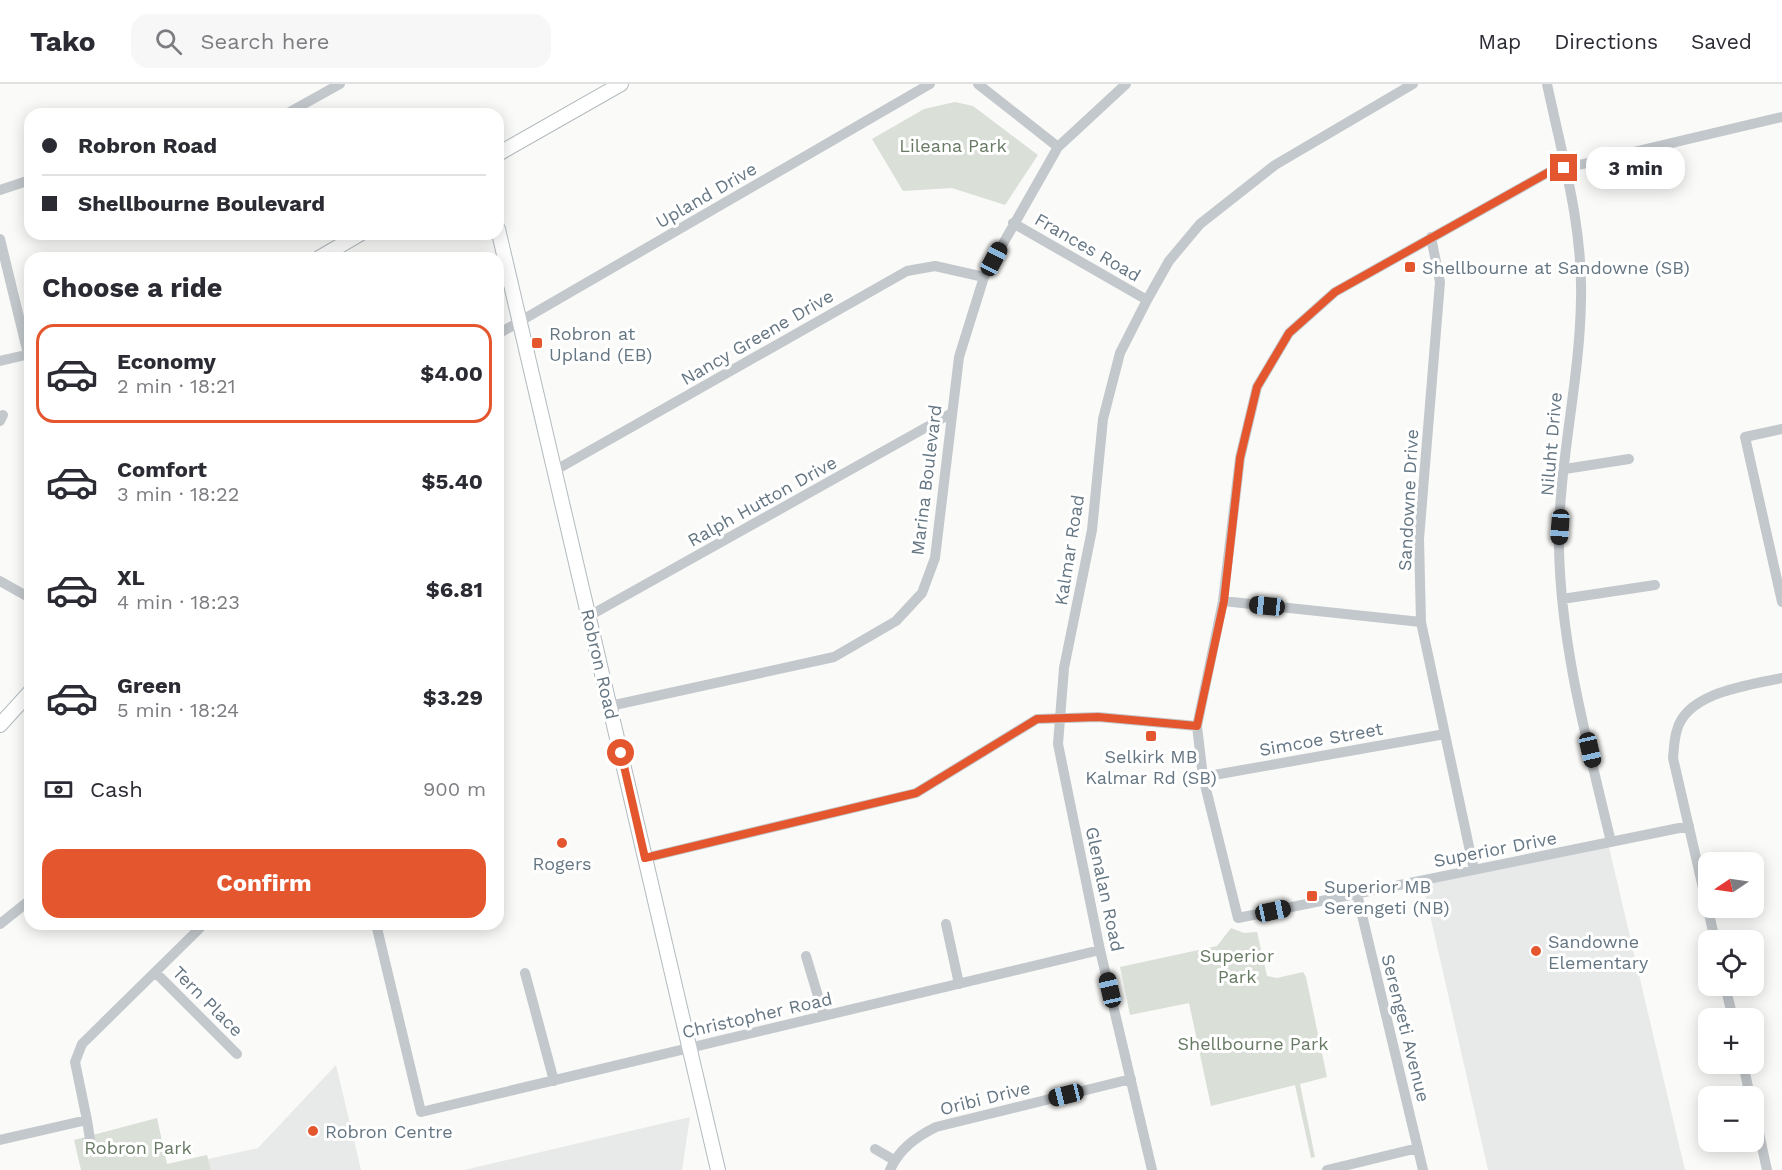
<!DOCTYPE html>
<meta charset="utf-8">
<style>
:root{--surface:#fff;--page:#f7f7f7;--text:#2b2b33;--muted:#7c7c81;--line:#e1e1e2;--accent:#e4572e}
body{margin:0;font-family:"Work Sans",sans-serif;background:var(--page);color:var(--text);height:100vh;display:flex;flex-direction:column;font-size:22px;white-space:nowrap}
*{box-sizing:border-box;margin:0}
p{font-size:20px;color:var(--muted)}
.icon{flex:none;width:33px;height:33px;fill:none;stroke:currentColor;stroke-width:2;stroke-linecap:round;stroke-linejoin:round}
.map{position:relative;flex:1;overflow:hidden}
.panel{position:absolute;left:24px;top:168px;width:480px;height:678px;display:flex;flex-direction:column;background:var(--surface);border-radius:18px;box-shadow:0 3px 15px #0003}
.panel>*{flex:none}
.banner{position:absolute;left:24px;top:24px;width:480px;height:132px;border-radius:18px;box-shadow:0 3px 15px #0003;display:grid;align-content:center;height:132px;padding:0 18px;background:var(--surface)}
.needle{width:39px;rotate:257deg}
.fabs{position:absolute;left:1698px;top:768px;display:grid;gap:12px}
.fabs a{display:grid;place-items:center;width:66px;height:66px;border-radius:12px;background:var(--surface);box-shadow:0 3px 15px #0003;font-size:30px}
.end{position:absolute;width:27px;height:27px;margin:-14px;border:8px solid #e4572e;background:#fff;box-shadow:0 0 0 3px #fff}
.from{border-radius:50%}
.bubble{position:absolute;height:42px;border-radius:18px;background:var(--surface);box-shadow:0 3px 15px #0003;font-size:20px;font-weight:700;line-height:42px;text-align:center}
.car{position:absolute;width:18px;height:36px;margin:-18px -9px;border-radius:8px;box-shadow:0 0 4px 2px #0007;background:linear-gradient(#222 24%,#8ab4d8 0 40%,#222 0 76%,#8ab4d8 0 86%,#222 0)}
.banner b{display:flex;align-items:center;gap:21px;height:57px;font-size:22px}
.banner b+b{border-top:2px solid var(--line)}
.banner i{width:15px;height:15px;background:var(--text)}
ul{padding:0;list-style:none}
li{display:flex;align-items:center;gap:18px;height:99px;margin:0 12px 9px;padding:0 6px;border:3px solid transparent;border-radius:18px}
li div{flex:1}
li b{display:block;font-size:22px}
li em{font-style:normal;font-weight:700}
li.current{border-color:var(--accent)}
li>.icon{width:54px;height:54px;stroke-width:1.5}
h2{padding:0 18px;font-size:27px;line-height:72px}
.pay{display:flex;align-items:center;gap:15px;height:66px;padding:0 18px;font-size:22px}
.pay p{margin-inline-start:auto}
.cta{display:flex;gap:12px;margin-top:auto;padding:12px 18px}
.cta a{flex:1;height:69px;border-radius:18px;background:var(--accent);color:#fff;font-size:24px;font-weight:700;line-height:69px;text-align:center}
header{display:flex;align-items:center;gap:36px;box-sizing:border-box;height:84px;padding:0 30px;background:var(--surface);border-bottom:2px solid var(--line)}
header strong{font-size:28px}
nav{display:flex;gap:33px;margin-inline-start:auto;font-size:21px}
.search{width:420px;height:54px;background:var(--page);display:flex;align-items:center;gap:15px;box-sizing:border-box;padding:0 21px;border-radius:18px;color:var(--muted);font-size:22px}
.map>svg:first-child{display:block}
.built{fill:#e8e9e9}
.green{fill:#dadfd7}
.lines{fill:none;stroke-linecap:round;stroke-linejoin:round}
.secondary-casing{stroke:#b3babf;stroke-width:16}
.street{stroke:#c3c8cc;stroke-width:10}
.secondary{stroke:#fff;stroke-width:14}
.route{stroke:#e4572e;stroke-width:8}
.poi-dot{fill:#e4572e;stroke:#fff;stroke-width:2}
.labels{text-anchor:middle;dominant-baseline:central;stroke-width:6;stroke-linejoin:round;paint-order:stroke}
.park-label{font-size:18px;fill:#687a64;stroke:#fff}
.street-label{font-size:18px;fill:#657683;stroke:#fff}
.poi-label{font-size:18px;fill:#657683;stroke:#fff;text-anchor:start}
</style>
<header>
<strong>Tako</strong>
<div class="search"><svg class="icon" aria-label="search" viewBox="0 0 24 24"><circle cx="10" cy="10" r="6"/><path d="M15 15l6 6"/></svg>Search here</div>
<nav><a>Map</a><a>Directions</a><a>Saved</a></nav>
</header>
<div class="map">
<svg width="1782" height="1086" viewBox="0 0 1782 1086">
<rect width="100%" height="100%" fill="#fafaf8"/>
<path class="built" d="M 1608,759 L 1685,1086 L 1488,1086 L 1422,796 Z
M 336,981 L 361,1086 L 211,1086 L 208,1075 L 258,1064 Z
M 690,1033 L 682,1086 L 464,1086 Z"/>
<path class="green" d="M 955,18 L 973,22 L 1038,71 L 1005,121 L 952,104 L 903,107 L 872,55 L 924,25 Z
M 1231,844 L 1244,849 L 1257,848 L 1267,892 L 1277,894 L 1303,888 L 1306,893 L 1327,993 L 1300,1000 L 1315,1073 L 1311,1074 L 1295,1001 L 1211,1022 L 1189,919 L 1130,931 L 1120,883 L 1217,862 Z
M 157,1034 L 167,1080 L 207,1071 L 211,1086 L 81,1086 L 74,1056 Z"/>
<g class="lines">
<defs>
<path id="secondary" d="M 498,70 L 621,0
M 498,145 L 718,1086
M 319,174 L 360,150
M 0,641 L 30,608"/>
</defs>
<use href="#secondary" class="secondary-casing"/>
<path class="street" d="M 978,0 L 1058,63
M 1547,0 C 1562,71 1583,142 1581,215 C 1580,298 1558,380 1559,464 C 1561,564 1588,661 1611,758
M 286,30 L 340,0
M 0,106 L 30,96
M 1013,139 L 1147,216
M 1431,153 L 1440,198 L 1419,455 L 1421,538 L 1474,786
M 0,155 L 28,270
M 498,250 L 930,0
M 0,277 L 30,270
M 0,337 L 3,331
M 1782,345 L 1745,353 L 1782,518
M 1565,385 L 1629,375
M 554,387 L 907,187 L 935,182 L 984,193
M 0,497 L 30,514
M 1562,515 L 1655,501
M 1223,517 L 1421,538
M 589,532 L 950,330
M 610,622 L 834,573 L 896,537 L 922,509 L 935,474 L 959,273 L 984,193 L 1058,63 L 1126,0
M 1203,693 L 1445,650
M 1689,742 L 1238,834 L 1203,693 L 1197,642 L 1223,517 L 1240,374 L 1257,303 L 1289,249 L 1335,208 L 1549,88 L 1782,33
M 645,774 L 916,709 L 1037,635 L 1098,633 L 1197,642
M 1357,810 L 1423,1086
M 0,840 L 30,816
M 376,840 L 421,1028 L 1100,866
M 946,840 L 959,900
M 1715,856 L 1673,674 C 1674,665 1674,655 1677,646 C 1687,608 1750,601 1782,594
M 806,872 L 824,932
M 155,888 L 237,970
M 525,889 L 554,997
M 1725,902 L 1733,934
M 1743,980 L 1750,1012
M 1754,1026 L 1767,1086
M 87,1036 L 91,1062
M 0,1056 L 87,1036 L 75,978 L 82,960 L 204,840
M 875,1065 L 894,1076
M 890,1086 C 899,1065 916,1053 936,1043 L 1131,995
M 1152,1086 L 1100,866 L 1058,660 L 1064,584 L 1092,446 L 1103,335 L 1120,269 L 1147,216 L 1169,177 L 1200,140 L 1275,81 L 1413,0
M 1327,1086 L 1418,1064"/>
<use href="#secondary" class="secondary"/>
</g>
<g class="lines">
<path class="route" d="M 621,669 L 645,774 L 916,709 L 1037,635 L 1098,633 L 1197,642 L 1224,517 L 1240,374 L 1257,303 L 1289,249 L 1335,208 L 1549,88 L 1564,84"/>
</g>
<g class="poi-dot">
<rect x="1404" y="177" width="12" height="12" rx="3"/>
<rect x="531" y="253" width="12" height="12" rx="3"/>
<rect x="1145" y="646" width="12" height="12" rx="3"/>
<circle cx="562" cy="759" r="6"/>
<rect x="1306" y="806" width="12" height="12" rx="3"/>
<circle cx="1536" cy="867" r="6"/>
<circle cx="313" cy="1047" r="6"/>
</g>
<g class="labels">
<g class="park-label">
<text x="953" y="61">Lileana Park</text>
<text x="1237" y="871">Superior<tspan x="1237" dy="21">Park</tspan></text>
<text x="1253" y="959">Shellbourne Park</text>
<text x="138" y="1063">Robron Park</text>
</g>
<g class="street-label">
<text transform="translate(706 111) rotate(-30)">Upland Drive</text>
<text transform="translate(1088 163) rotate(30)">Frances Road</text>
<text transform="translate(757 253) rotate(-30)">Nancy Greene Drive</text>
<text transform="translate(1551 360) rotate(-85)">Niluht Drive</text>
<text transform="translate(926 396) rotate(-83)">Marina Boulevard</text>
<text transform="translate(1408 416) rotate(-87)">Sandowne Drive</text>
<text transform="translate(762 417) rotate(-29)">Ralph Hutton Drive</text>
<text transform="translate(1069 466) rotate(-81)">Kalmar Road</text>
<text transform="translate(600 580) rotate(77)">Robron Road</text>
<text transform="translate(1321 655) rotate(-10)">Simcoe Street</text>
<text transform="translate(1495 765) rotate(-11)">Superior Drive</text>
<text transform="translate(1105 805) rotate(78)">Glenalan Road</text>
<text transform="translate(208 917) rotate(45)">Tern Place</text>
<text transform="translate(757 931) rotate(-13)">Christopher Road</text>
<text transform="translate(1406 944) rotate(76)">Serengeti Avenue</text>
<text transform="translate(985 1014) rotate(-14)">Oribi Drive</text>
</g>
<g class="poi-label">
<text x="1422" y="183">Shellbourne at Sandowne (SB)</text>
<text x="549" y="249">Robron at<tspan x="549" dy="21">Upland (EB)</tspan></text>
<text x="1151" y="672" text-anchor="middle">Selkirk MB<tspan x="1151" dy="21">Kalmar Rd (SB)</tspan></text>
<text x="562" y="779" text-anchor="middle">Rogers</text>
<text x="1324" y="802">Superior MB<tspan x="1324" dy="21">Serengeti (NB)</tspan></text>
<text x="1548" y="857">Sandowne<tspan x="1548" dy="21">Elementary</tspan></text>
<text x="325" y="1047">Robron Centre</text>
</g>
</g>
</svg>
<div class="fabs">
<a><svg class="needle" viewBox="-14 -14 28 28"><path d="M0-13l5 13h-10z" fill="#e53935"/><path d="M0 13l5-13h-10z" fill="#7c7c81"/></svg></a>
<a><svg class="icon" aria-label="locate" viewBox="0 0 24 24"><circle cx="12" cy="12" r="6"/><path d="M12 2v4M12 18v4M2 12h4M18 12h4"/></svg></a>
<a>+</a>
<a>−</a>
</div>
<i class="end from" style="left:621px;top:669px"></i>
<i class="end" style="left:1564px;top:84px"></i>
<div class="bubble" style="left:1586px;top:63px;width:99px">3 min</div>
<i class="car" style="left:994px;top:175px;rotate:28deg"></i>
<i class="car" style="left:1560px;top:443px;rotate:184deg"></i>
<i class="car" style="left:1267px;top:522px;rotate:276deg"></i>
<i class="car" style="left:1590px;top:666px;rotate:167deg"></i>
<i class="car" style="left:1273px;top:827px;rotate:78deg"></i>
<i class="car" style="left:1110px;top:906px;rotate:347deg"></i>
<i class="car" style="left:1066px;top:1011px;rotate:256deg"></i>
<div class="banner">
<b><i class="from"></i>Robron Road</b>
<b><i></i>Shellbourne Boulevard</b>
</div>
<section class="panel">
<h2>Choose a ride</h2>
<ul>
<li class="current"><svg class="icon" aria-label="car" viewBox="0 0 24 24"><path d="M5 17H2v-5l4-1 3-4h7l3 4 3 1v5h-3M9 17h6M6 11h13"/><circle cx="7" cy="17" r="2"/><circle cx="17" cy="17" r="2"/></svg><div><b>Economy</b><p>2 min · 18:21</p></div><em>$4.00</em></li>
<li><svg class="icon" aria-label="car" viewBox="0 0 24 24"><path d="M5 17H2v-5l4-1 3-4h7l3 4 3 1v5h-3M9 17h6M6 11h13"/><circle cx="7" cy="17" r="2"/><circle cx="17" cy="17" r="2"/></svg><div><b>Comfort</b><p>3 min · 18:22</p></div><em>$5.40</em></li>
<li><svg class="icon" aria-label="car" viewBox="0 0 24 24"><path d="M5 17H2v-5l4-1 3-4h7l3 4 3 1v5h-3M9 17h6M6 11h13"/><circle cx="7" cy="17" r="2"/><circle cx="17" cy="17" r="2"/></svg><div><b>XL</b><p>4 min · 18:23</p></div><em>$6.81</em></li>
<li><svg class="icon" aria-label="car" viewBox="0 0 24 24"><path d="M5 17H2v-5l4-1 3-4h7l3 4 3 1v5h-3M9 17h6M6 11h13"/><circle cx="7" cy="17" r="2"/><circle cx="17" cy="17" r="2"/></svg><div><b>Green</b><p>5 min · 18:24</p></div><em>$3.29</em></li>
</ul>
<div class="pay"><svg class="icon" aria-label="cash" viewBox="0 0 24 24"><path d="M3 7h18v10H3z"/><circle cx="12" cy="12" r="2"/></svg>Cash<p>900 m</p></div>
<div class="cta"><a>Confirm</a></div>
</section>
</div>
